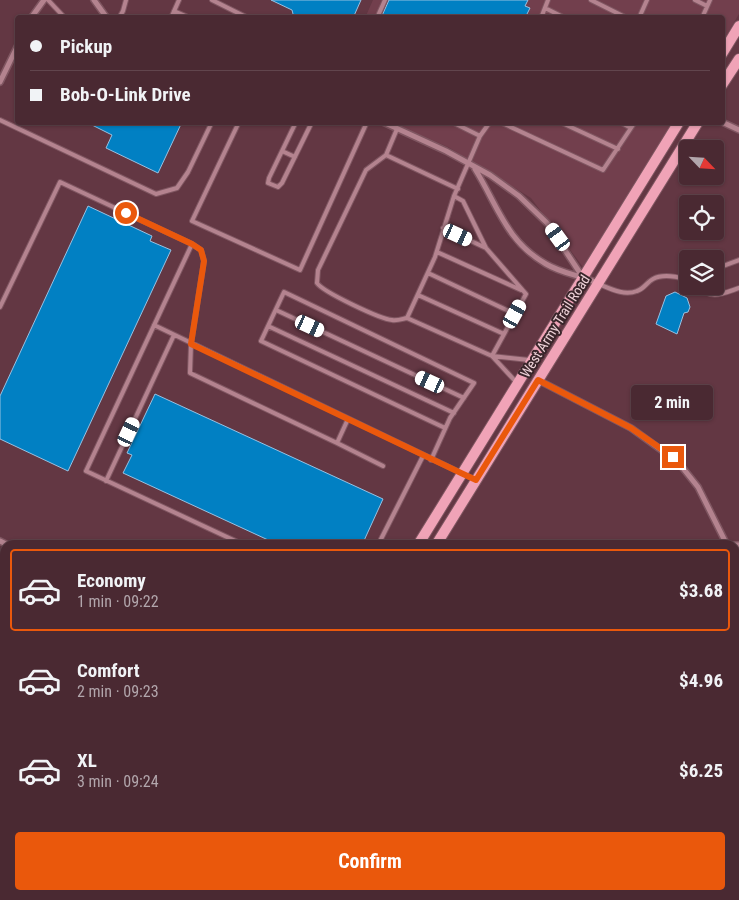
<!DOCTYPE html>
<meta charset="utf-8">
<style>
:root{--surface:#4a2932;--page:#51313a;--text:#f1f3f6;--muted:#b2a6ac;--line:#61454d;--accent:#ea580c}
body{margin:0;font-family:"Roboto Condensed",sans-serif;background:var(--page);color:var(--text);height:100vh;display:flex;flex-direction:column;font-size:19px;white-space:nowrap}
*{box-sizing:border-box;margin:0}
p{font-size:16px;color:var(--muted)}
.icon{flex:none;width:28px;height:28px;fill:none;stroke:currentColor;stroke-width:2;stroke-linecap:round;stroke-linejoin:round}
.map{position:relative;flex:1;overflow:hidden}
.side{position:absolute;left:0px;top:540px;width:740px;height:360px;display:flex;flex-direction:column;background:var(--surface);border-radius:15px 15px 0 0;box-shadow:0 1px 4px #0004,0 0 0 1px var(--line)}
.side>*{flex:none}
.banner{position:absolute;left:15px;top:15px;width:710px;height:110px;border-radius:5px;box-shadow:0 1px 4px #0004,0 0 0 1px var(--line);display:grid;align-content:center;height:110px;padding:0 15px;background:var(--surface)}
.needle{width:32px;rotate:115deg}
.tools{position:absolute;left:679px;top:140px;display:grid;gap:10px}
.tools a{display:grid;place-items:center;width:45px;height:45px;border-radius:5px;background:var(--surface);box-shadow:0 1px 4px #0004,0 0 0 1px var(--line);font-size:25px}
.end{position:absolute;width:22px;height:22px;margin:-11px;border:6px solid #ea580c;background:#fff;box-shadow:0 0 0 2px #fff}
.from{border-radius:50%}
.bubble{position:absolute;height:35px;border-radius:5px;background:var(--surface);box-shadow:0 1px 4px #0004,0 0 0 1px var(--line);font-size:16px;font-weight:700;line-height:35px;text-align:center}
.car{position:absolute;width:15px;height:30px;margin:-15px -8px;border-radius:6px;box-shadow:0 0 4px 1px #0007;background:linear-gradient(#fff 24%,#345 0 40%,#fff 0 76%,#345 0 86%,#fff 0)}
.banner b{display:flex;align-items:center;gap:18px;height:48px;font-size:19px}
.banner b+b{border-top:1px solid var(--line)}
.banner i{width:12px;height:12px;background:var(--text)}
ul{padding:9px 0 0;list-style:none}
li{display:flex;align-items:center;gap:15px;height:82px;margin:0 10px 8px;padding:0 5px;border:2px solid transparent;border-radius:5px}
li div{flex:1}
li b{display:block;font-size:19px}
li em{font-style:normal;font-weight:700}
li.active{border-color:var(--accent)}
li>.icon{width:45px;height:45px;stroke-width:1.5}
.action{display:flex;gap:10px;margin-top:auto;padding:10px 15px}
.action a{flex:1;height:58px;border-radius:5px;background:var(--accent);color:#fff;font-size:20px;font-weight:700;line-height:58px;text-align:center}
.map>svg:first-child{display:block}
.built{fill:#723f4d}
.green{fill:#607427}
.building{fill:#0180c3;stroke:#98c1e2}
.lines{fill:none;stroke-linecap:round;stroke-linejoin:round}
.lane-casing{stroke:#7f5661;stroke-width:6}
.street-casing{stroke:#7f5661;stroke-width:8}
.secondary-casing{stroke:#7f5661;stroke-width:12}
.lane{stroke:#b4838f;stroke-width:4}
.street{stroke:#b4838f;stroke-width:5}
.secondary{stroke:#f0a3b7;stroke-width:10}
.route{stroke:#ea580c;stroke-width:6}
.labels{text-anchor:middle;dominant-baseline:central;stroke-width:4;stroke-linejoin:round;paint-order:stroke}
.street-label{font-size:14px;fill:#eed2d8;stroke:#3a262b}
</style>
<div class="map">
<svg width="739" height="900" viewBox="0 0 739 900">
<rect width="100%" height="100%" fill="#633743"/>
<path class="built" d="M 373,0 L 739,0 L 739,14 L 723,41 L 722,18 L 365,18 Z
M 393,123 L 672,123 L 583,267 L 531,198 L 448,147 Z"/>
<path class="green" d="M 735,641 L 739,641 L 739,900 L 478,900 L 474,895 L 735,895 Z"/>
<path class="building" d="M 271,0 L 361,0 L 353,18 L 294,18 L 292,10 Z
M 389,0 L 528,0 L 525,6 L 530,8 L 525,18 L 381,18 Z
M 86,122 L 182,122 L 158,173 L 106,148 L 112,135 Z
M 88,206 L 152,236 L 150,241 L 171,250 L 68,471 L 0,439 L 0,396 Z
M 675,292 L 687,298 L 690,307 L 688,312 L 684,313 L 677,334 L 656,324 L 666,296 Z
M 155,394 L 383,499 L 362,545 L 279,545 L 123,473 L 132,455 L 127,453 Z"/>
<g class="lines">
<defs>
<path id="lane" d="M 48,0 L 65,18
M 212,0 L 248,18
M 591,0 L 627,18
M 695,0 L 707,6
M 545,8 L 565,18
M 174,11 L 190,18
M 119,18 L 123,11 L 126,0
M 171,18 L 179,0
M 377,18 L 385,0
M 541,18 L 548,0
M 639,18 L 647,0
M 702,18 L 710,0
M 0,120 L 156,194 L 177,188 L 188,172 L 212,122
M 239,122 L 192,221 L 300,270 L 367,122
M 296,122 L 269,178 L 268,183 L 278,187 L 282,183 L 312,122
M 452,122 L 480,136 L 454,196
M 500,122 L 603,170 L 635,122
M 560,122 L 618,149
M 620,122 L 631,128
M 397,129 L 386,155 L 458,189
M 480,136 L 490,122
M 282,151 L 295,157
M 386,155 L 366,170 L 318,270 L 317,283 C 323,292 380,319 392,320 C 397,321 402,319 407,318
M 443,228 L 486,248
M 437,252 L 521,290
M 715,269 L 739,260
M 428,273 L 515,314
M 599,284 C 611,289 624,296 637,291 C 644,289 647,282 653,279 C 662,274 679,276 688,281
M 695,286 C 713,299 719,295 739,288
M 418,295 L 504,334
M 0,307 L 60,182 L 192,244
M 276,310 L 464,398
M 154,325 L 476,480
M 268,326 L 454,413
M 492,356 L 526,294 L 486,248 L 463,201 L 454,196 L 435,257 L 407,318 L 492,356 L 529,360
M 492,356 L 517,383
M 337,443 L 383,466
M 431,460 L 450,418 L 474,383 L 284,292 L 261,341 L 445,428
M 106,481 L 174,335
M 244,545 L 86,471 L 192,244 L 201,250 L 204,261 L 191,344 L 190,373 L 337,443 L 348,419
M 378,545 L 423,456"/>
<path id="street" d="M 94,0 L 107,18
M 31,18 L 44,0
M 0,82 L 18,45
M 383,122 L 446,151 L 490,175 L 519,196 L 547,223 L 582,276
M 722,122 L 739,130
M 475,169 C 498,206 506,241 546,264 C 563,274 580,275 597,283
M 538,380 L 631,428 L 678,462 L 698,487 L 727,545
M 0,541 L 8,545
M 731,545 L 739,545
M 0,688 L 5,677
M 0,758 L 5,759
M 0,894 L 5,879
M 330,895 L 338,900"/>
<path id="secondary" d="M 722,54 L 739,26
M 722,85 L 739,59
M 418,545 L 679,122
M 436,545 L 698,122
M 199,900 L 202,895
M 218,900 L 221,895"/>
</defs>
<use href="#lane" class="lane-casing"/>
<use href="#street" class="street-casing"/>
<use href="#secondary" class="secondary-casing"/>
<use href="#lane" class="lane"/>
<use href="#street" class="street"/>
<use href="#secondary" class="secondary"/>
</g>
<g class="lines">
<path class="route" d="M 126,213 L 192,244 L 201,250 L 204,261 L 191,344 L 461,473 L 476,480 L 538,380 L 631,428 L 673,457"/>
</g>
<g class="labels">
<g class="street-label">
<text transform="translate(555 326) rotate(-58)">West Army Trail Road</text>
</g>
</g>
</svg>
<div class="tools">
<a><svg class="needle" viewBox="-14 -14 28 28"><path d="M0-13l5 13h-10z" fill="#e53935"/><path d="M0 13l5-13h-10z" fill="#b2a6ac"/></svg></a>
<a><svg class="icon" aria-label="locate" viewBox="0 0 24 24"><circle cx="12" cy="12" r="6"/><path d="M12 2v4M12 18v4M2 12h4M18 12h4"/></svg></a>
<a><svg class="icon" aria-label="layers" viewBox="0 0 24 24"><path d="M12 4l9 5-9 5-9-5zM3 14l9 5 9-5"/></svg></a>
</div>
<i class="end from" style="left:126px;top:213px"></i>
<i class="end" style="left:673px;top:457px"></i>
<div class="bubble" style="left:631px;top:385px;width:82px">2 min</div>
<i class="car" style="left:458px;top:235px;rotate:115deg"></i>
<i class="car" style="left:558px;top:237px;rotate:324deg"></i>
<i class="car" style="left:515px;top:314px;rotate:29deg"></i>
<i class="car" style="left:310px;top:326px;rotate:115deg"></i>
<i class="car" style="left:430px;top:382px;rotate:295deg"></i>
<i class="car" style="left:129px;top:432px;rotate:25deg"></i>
<div class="banner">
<b><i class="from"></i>Pickup</b>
<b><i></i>Bob-O-Link Drive</b>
</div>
<section class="side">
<ul>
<li class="active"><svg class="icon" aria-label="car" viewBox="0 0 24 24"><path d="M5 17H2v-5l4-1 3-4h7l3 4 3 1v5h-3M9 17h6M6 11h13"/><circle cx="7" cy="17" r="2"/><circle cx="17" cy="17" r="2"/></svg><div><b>Economy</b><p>1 min · 09:22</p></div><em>$3.68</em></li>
<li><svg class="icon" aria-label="car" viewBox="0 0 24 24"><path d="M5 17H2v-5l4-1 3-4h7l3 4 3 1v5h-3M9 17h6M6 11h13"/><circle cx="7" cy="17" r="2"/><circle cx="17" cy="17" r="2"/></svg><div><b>Comfort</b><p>2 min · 09:23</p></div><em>$4.96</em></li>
<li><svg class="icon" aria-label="car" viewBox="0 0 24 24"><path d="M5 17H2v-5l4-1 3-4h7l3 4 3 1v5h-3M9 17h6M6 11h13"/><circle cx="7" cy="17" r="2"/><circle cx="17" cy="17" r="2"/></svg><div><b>XL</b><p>3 min · 09:24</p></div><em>$6.25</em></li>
</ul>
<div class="action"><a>Confirm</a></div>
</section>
</div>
